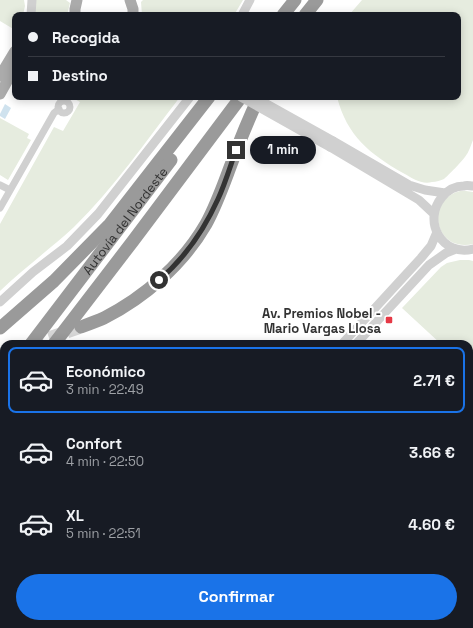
<!DOCTYPE html>
<html lang="es">
<meta charset="utf-8">
<style>
:root{--surface:#171b24;--page:#242831;--text:#f1f3f6;--muted:#9ea1a6;--line:#363941;--accent:#1a73e8}
body{margin:0;font-family:"Space Grotesk",sans-serif;background:var(--page);color:var(--text);height:100vh;display:flex;flex-direction:column;font-size:15px;white-space:nowrap}
*{box-sizing:border-box;margin:0}
p{font-size:13px;color:var(--muted)}
.icon{flex:none;width:22px;height:22px;fill:none;stroke:currentColor;stroke-width:2;stroke-linecap:round;stroke-linejoin:round}
.map{position:relative;flex:1;overflow:hidden}
.sheet{position:absolute;left:0px;top:340px;width:473px;height:288px;display:flex;flex-direction:column;background:var(--surface);border-radius:12px 12px 0 0;box-shadow:0 2px 10px #0003}
.sheet>*{flex:none}
.banner{position:absolute;left:12px;top:12px;width:449px;height:88px;border-radius:8px;box-shadow:0 2px 10px #0003;display:grid;align-content:center;height:88px;padding:0 16px;background:var(--surface)}
.end{position:absolute;width:18px;height:18px;margin:-9px;border:5px solid #333;background:#fff;box-shadow:0 0 0 2px #fff}
.from{border-radius:50%}
.bubble{position:absolute;height:28px;border-radius:14px;background:var(--surface);box-shadow:0 2px 10px #0003;font-size:13px;font-weight:800;line-height:28px;text-align:center}
.banner b{display:flex;align-items:center;gap:14px;height:38px;font-size:15px}
.banner b+b{border-top:1px solid var(--line)}
.banner i{width:10px;height:10px;background:var(--text)}
ul{padding:7px 0 0;list-style:none}
li{display:flex;align-items:center;gap:12px;height:66px;margin:0 8px 6px;padding:0 8px;border:2px solid transparent;border-radius:8px}
li div{flex:1}
li b{display:block;font-size:15px}
li em{font-style:normal;font-weight:800}
li.on{border-color:var(--accent)}
li>.icon{width:36px;height:36px;stroke-width:1.5}
.button{display:flex;gap:8px;margin-top:auto;padding:8px 16px}
.button a{flex:1;height:46px;border-radius:24px;background:var(--accent);color:#fff;font-size:16px;font-weight:800;line-height:46px;text-align:center}
.map>svg:first-child{display:block}
.green{fill:#e6ecdf}
.water{fill:#cfe2ee}
.lines{fill:none;stroke-linecap:round;stroke-linejoin:round}
.motorway-tunnel{stroke:#d6d6d6;stroke-width:13;stroke-dasharray:13 6;stroke-linecap:butt}
.minor{stroke:#d0d0d0;stroke-width:7}
.tertiary{stroke:#d0d0d0;stroke-width:9}
.primary{stroke:#ababab;stroke-width:11}
.motorway{stroke:#9a9a9a;stroke-width:13}
.tertiary-bridge{stroke:#d0d0d0;stroke-width:9}
.route{stroke:#333;stroke-width:5}
.poi-dot{fill:#e63946;stroke:#fff;stroke-width:1.5}
.labels{text-anchor:middle;dominant-baseline:central;stroke-width:4;stroke-linejoin:round;paint-order:stroke}
.street-label{font-size:13px;fill:#333;stroke:#fff}
.poi-label{font-size:13px;font-weight:bold;fill:#333;stroke:#fff;text-anchor:end}
</style>
<div class="map">
<svg width="473" height="628" viewBox="0 0 473 628">
<rect width="100%" height="100%" fill="#fff"/>
<path class="green" d="M 0,0 L 24,0 L 25,6 L 23,15 L 15,15 L 15,30 L 0,21 Z
M 35,0 L 66,0 L 70,3 L 67,15 L 34,15 Z
M 143,0 L 243,0 L 234,15 L 142,15 L 141,2 Z
M 362,0 L 473,0 L 473,140 C 471,145 469,152 465,157 C 462,161 448,176 444,179 C 441,180 436,182 432,182 C 422,185 412,178 403,173 C 370,154 347,136 337,97 L 458,97 L 458,15 L 349,15 Z
M 71,97 L 180,97 C 147,140 113,189 74,227 C 50,249 23,269 0,291 L 0,224 L 54,127 L 63,131 L 80,102 Z
M 0,118 L 29,134 L 27,138 L 31,140 L 8,180 L 0,175 Z
M 460,191 L 466,191 L 473,192 L 473,244 C 435,253 424,200 460,191 Z
M 460,260 L 469,260 L 473,261 L 473,628 L 446,628 L 447,624 L 469,624 L 469,344 L 441,344 L 402,308 L 441,267 L 447,263 Z"/>
<path class="water" d="M 5,104 L 11,108 L 5,119 L 0,116 L 0,114 Z"/>
<g class="lines">
<path class="motorway-tunnel" d="M 31,344 L 81,327"/>
<path class="minor" d="M58 107a6 6 0 1 1 12 0a6 6 0 1 1-12 0Z
M 0,185 L 10,190
M 0,208 L 54,113 L 59,109
M 0,510 L 4,505
M 306,628 L 306,624"/>
<path class="tertiary" d="M 31,15 L 32,0
M 242,15 L 250,0
M 333,141 L 409,185 L 425,190 L 445,193
M 330,147 L 419,200 L 434,214
M 473,186 C 470,186 467,185 464,186 C 455,186 447,191 442,197 C 422,221 442,257 473,249
M 0,302 L 33,272 L 67,246 L 98,214 L 190,97
M 342,344 L 421,258 L 431,246 L 437,232
M 356,344 L 429,265 L 446,253 L 456,249
M 80,628 L 84,624
M 91,628 L 95,624"/>
<path class="primary" d="M 130,0 L 133,9 L 133,15
M 75,15 L 75,9 L 77,0
M 0,76 L 15,51
M 0,94 L 15,67"/>
<g class="motorway">
<path d="M 283,15 L 295,0"/>
<path d="M 305,15 L 317,0"/>
<path d="M 81,327 C 89,324 97,321 104,318 C 145,297 183,264 206,224 C 217,204 224,183 232,162 C 240,140 249,118 259,97"/>
<path d="M 0,328 L 54,281 L 110,224 L 209,97"/>
<path id="s1" d="M 31,344 L 171,160"/>
<path d="M 54,344 L 133,241 L 241,97"/>
<path d="M 0,355 L 4,353"/>
<path d="M 0,384 L 4,379"/>
<path d="M 0,414 L 4,409"/>
</g>
<path class="tertiary-bridge" d="M 241,97 L 330,147
M 254,97 L 333,141"/>
</g>
<g class="lines">
<path class="route" d="M 159,280 C 185,258 204,230 218,199 C 225,184 230,167 236,150"/>
</g>
<rect class="poi-dot" x="385" y="316" width="8" height="8" rx="2"/>
<g class="labels">
<g class="street-label">
<text stroke="none"><textPath href="#s1" startOffset="155">Autovía del Nordeste</textPath></text>
</g>
<g class="poi-label">
<text x="381" y="313">Av. Premios Nobel -<tspan x="381" dy="15">Mario Vargas Llosa</tspan></text>
</g>
</g>
</svg>
<i class="end from" style="left:159px;top:280px"></i>
<i class="end" style="left:236px;top:150px"></i>
<div class="bubble" style="left:250px;top:136px;width:66px">1 min</div>
<div class="banner">
<b><i class="from"></i>Recogida</b>
<b><i></i>Destino</b>
</div>
<section class="sheet">
<ul>
<li class="on"><svg class="icon" aria-label="car" viewBox="0 0 24 24"><path d="M5 17H2v-5l4-1 3-4h7l3 4 3 1v5h-3M9 17h6M6 11h13"/><circle cx="7" cy="17" r="2"/><circle cx="17" cy="17" r="2"/></svg><div><b>Económico</b><p>3 min · 22:49</p></div><em>2.71 €</em></li>
<li><svg class="icon" aria-label="car" viewBox="0 0 24 24"><path d="M5 17H2v-5l4-1 3-4h7l3 4 3 1v5h-3M9 17h6M6 11h13"/><circle cx="7" cy="17" r="2"/><circle cx="17" cy="17" r="2"/></svg><div><b>Confort</b><p>4 min · 22:50</p></div><em>3.66 €</em></li>
<li><svg class="icon" aria-label="car" viewBox="0 0 24 24"><path d="M5 17H2v-5l4-1 3-4h7l3 4 3 1v5h-3M9 17h6M6 11h13"/><circle cx="7" cy="17" r="2"/><circle cx="17" cy="17" r="2"/></svg><div><b>XL</b><p>5 min · 22:51</p></div><em>4.60 €</em></li>
</ul>
<div class="button"><a>Confirmar</a></div>
</section>
</div>
